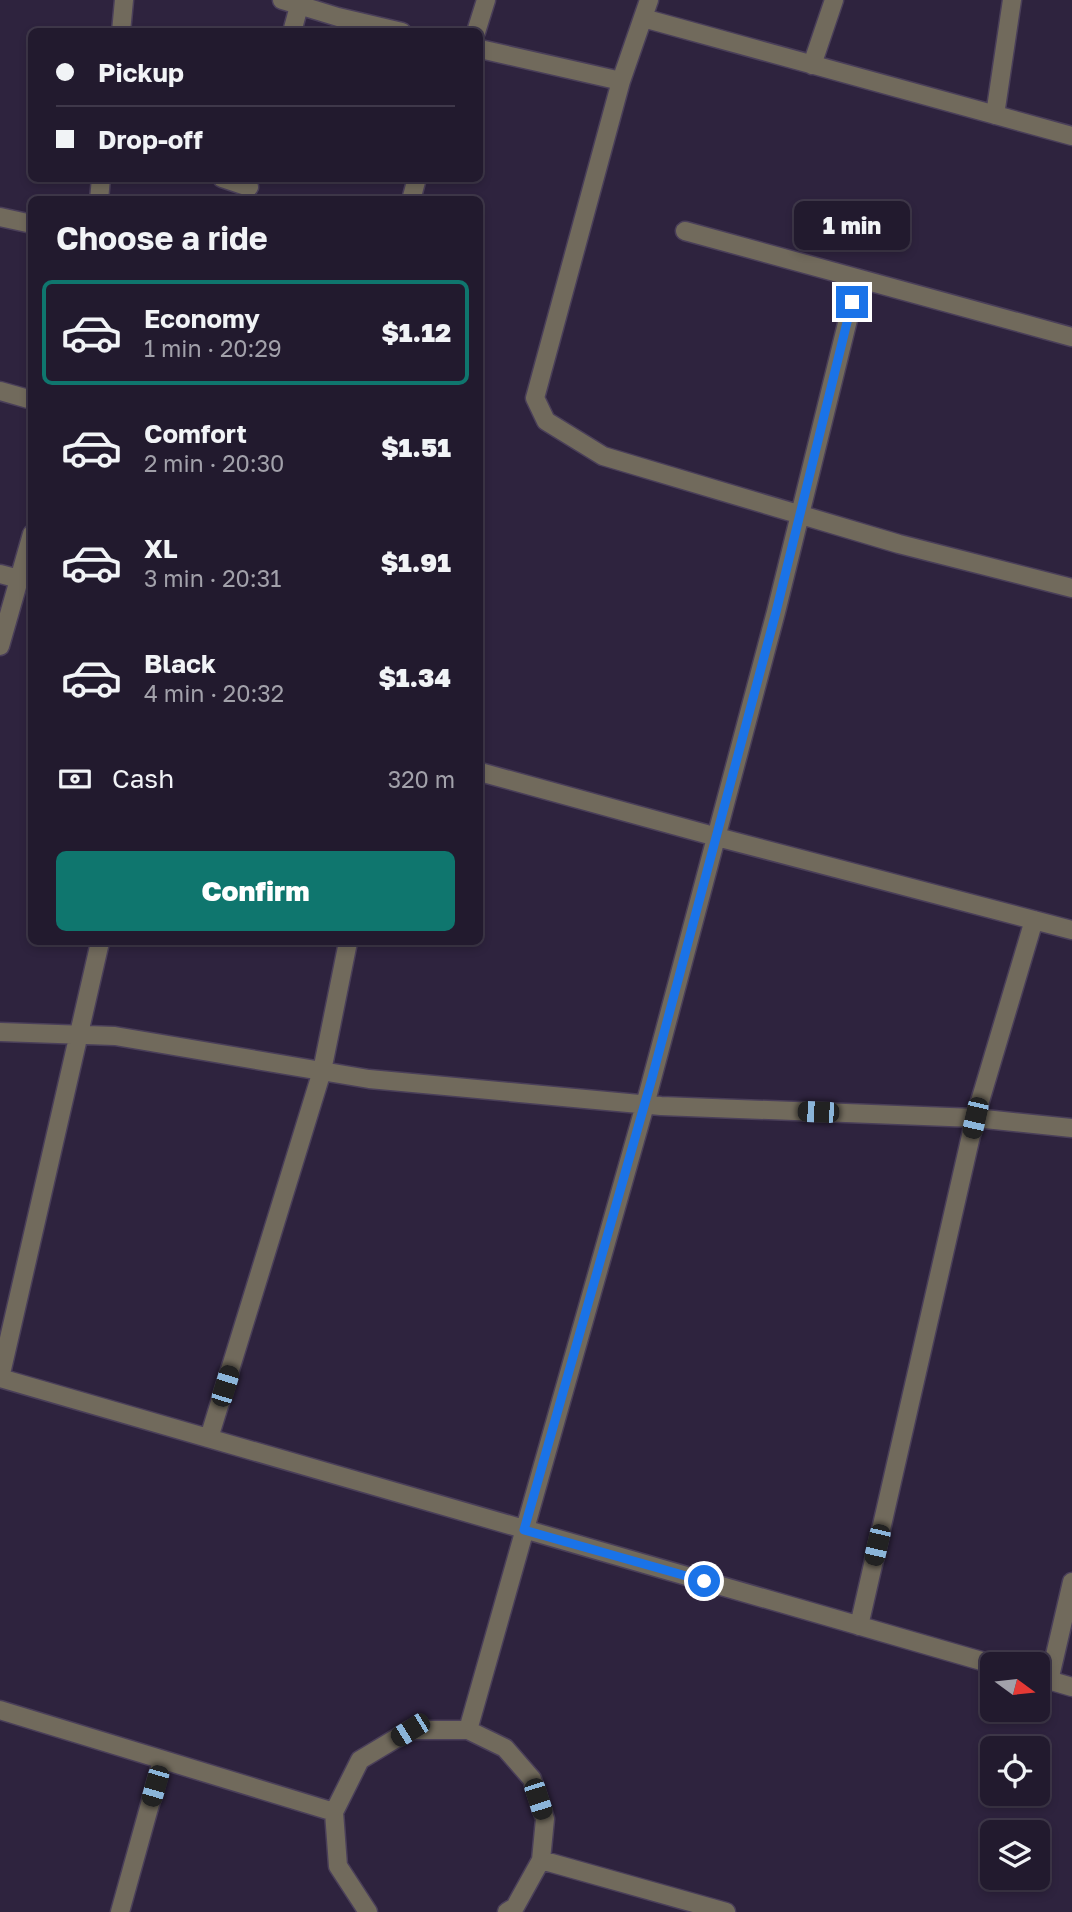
<!DOCTYPE html>
<meta charset="utf-8">
<style>
:root{--surface:#221a2e;--page:#2a2336;--text:#f1f3f6;--muted:#a2a1aa;--line:#3f384a;--accent:#0f766e}
body{margin:0;font-family:"Golos Text",sans-serif;background:var(--page);color:var(--text);height:100vh;display:flex;flex-direction:column;font-size:26px;white-space:nowrap}
*{box-sizing:border-box;margin:0}
p{font-size:23px;color:var(--muted)}
.icon{flex:none;width:38px;height:38px;fill:none;stroke:currentColor;stroke-width:2;stroke-linecap:round;stroke-linejoin:round}
.map{position:relative;flex:1;overflow:hidden}
.panel{position:absolute;left:28px;top:196px;width:455px;height:749px;display:flex;flex-direction:column;background:var(--surface);border-radius:10px;box-shadow:0 4px 10px #0003,0 0 0 2px var(--line)}
.panel>*{flex:none}
.banner{position:absolute;left:28px;top:28px;width:455px;height:154px;border-radius:10px;box-shadow:0 4px 10px #0003,0 0 0 2px var(--line);display:grid;align-content:center;height:154px;padding:0 28px;background:var(--surface)}
.needle{width:46px;rotate:105deg}
.controls{position:absolute;left:980px;top:1652px;display:grid;gap:14px}
.controls a{display:grid;place-items:center;width:70px;height:70px;border-radius:10px;background:var(--surface);box-shadow:0 4px 10px #0003,0 0 0 2px var(--line);font-size:35px}
.end{position:absolute;width:32px;height:32px;margin:-16px;border:9px solid #1a73e8;background:#fff;box-shadow:0 0 0 4px #fff}
.from{border-radius:50%}
.bubble{position:absolute;height:49px;border-radius:10px;background:var(--surface);box-shadow:0 4px 10px #0003,0 0 0 2px var(--line);font-size:23px;font-weight:800;line-height:49px;text-align:center}
.car{position:absolute;width:21px;height:42px;margin:-21px -10px;border-radius:9px;box-shadow:0 0 5px 2px #0007;background:linear-gradient(#222 24%,#8ab4d8 0 40%,#222 0 76%,#8ab4d8 0 86%,#222 0)}
.banner b{display:flex;align-items:center;gap:24px;height:66px;font-size:26px}
.banner b+b{border-top:2px solid var(--line)}
.banner i{width:18px;height:18px;background:var(--text)}
ul{padding:0;list-style:none}
li{display:flex;align-items:center;gap:21px;height:105px;margin:0 14px 10px;padding:0 14px;border:4px solid transparent;border-radius:10px}
li div{flex:1}
li b{display:block;font-size:26px}
li em{font-style:normal;font-weight:800}
li.on{border-color:var(--accent)}
li>.icon{width:63px;height:63px;stroke-width:1.5}
h2{padding:0 28px;font-size:32px;line-height:84px}
.pay{display:flex;align-items:center;gap:18px;height:77px;padding:0 28px;font-size:26px}
.pay p{margin-inline-start:auto}
.primary-button{display:flex;gap:14px;margin-top:auto;padding:14px 28px}
.primary-button a{flex:1;height:80px;border-radius:10px;background:var(--accent);color:#fff;font-size:28px;font-weight:800;line-height:80px;text-align:center}
.map>svg:first-child{display:block}
.lines{fill:none;stroke-linecap:round;stroke-linejoin:round}
.minor-casing{stroke:#4a3f59;stroke-width:21}
.minor{stroke:#716a5c;stroke-width:18}
.route{stroke:#1a73e8;stroke-width:9}
</style>
<div class="map">
<svg width="1072" height="1912" viewBox="0 0 1072 1912">
<rect width="100%" height="100%" fill="#2e233e"/>
<g class="lines">
<defs>
<path id="minor" d="M 282,0 L 338,17 L 402,32
M 649,0 L 621,81 L 535,398 L 546,421 L 603,456 L 899,544 L 1072,588
M 643,18 L 1072,136
M 121,32 L 124,0
M 292,32 L 299,6
M 476,32 L 486,0
M 480,49 L 621,81
M 812,65 L 834,0
M 995,115 L 1012,0
M 222,178 L 249,187
M 99,200 L 101,178
M 411,200 L 417,178
M 0,217 L 32,224
M 685,231 L 1072,337
M 0,391 L 32,400
M 0,574 L 19,579
M 0,646 L 32,534
M 480,772 L 717,837 L 1072,930
M 0,1032 L 115,1036 L 369,1079 L 661,1106 L 975,1118 L 1072,1128
M 0,1378 L 992,1664
M 0,1378 L 100,942
M 209,1438 L 322,1071 L 348,942
M 859,1626 L 975,1118 L 1034,920
M 1038,1677 L 1072,1687
M 1049,1681 L 1072,1582
M 0,1710 L 334,1812
M 468,1730 L 645,1105 L 776,612 L 858,279
M 541,1860 L 726,1912
M 120,1912 L 162,1761
M 368,1912 L 338,1866 L 334,1812 L 360,1760 L 410,1730 L 468,1730 L 505,1748 L 532,1779 L 545,1819 L 541,1860 L 515,1907 L 507,1912"/>
</defs>
<use href="#minor" class="minor-casing"/>
<use href="#minor" class="minor"/>
</g>
<g class="lines">
<path class="route" d="M 704,1581 L 524,1530 L 652,1078 L 776,612 L 852,302"/>
</g>
</svg>
<div class="controls">
<a><svg class="needle" viewBox="-14 -14 28 28"><path d="M0-13l5 13h-10z" fill="#e53935"/><path d="M0 13l5-13h-10z" fill="#a2a1aa"/></svg></a>
<a><svg class="icon" aria-label="locate" viewBox="0 0 24 24"><circle cx="12" cy="12" r="6"/><path d="M12 2v4M12 18v4M2 12h4M18 12h4"/></svg></a>
<a><svg class="icon" aria-label="layers" viewBox="0 0 24 24"><path d="M12 4l9 5-9 5-9-5zM3 14l9 5 9-5"/></svg></a>
</div>
<i class="end from" style="left:704px;top:1581px"></i>
<i class="end" style="left:852px;top:302px"></i>
<div class="bubble" style="left:794px;top:201px;width:116px">1 min</div>
<i class="car" style="left:818px;top:1112px;rotate:272deg"></i>
<i class="car" style="left:975px;top:1118px;rotate:193deg"></i>
<i class="car" style="left:225px;top:1386px;rotate:17deg"></i>
<i class="car" style="left:877px;top:1545px;rotate:193deg"></i>
<i class="car" style="left:410px;top:1730px;rotate:238deg"></i>
<i class="car" style="left:155px;top:1786px;rotate:196deg"></i>
<i class="car" style="left:538px;top:1799px;rotate:162deg"></i>
<div class="banner">
<b><i class="from"></i>Pickup</b>
<b><i></i>Drop-off</b>
</div>
<section class="panel">
<h2>Choose a ride</h2>
<ul>
<li class="on"><svg class="icon" aria-label="car" viewBox="0 0 24 24"><path d="M5 17H2v-5l4-1 3-4h7l3 4 3 1v5h-3M9 17h6M6 11h13"/><circle cx="7" cy="17" r="2"/><circle cx="17" cy="17" r="2"/></svg><div><b>Economy</b><p>1 min · 20:29</p></div><em>$1.12</em></li>
<li><svg class="icon" aria-label="car" viewBox="0 0 24 24"><path d="M5 17H2v-5l4-1 3-4h7l3 4 3 1v5h-3M9 17h6M6 11h13"/><circle cx="7" cy="17" r="2"/><circle cx="17" cy="17" r="2"/></svg><div><b>Comfort</b><p>2 min · 20:30</p></div><em>$1.51</em></li>
<li><svg class="icon" aria-label="car" viewBox="0 0 24 24"><path d="M5 17H2v-5l4-1 3-4h7l3 4 3 1v5h-3M9 17h6M6 11h13"/><circle cx="7" cy="17" r="2"/><circle cx="17" cy="17" r="2"/></svg><div><b>XL</b><p>3 min · 20:31</p></div><em>$1.91</em></li>
<li><svg class="icon" aria-label="car" viewBox="0 0 24 24"><path d="M5 17H2v-5l4-1 3-4h7l3 4 3 1v5h-3M9 17h6M6 11h13"/><circle cx="7" cy="17" r="2"/><circle cx="17" cy="17" r="2"/></svg><div><b>Black</b><p>4 min · 20:32</p></div><em>$1.34</em></li>
</ul>
<div class="pay"><svg class="icon" aria-label="cash" viewBox="0 0 24 24"><path d="M3 7h18v10H3z"/><circle cx="12" cy="12" r="2"/></svg>Cash<p>320 m</p></div>
<div class="primary-button"><a>Confirm</a></div>
</section>
</div>
